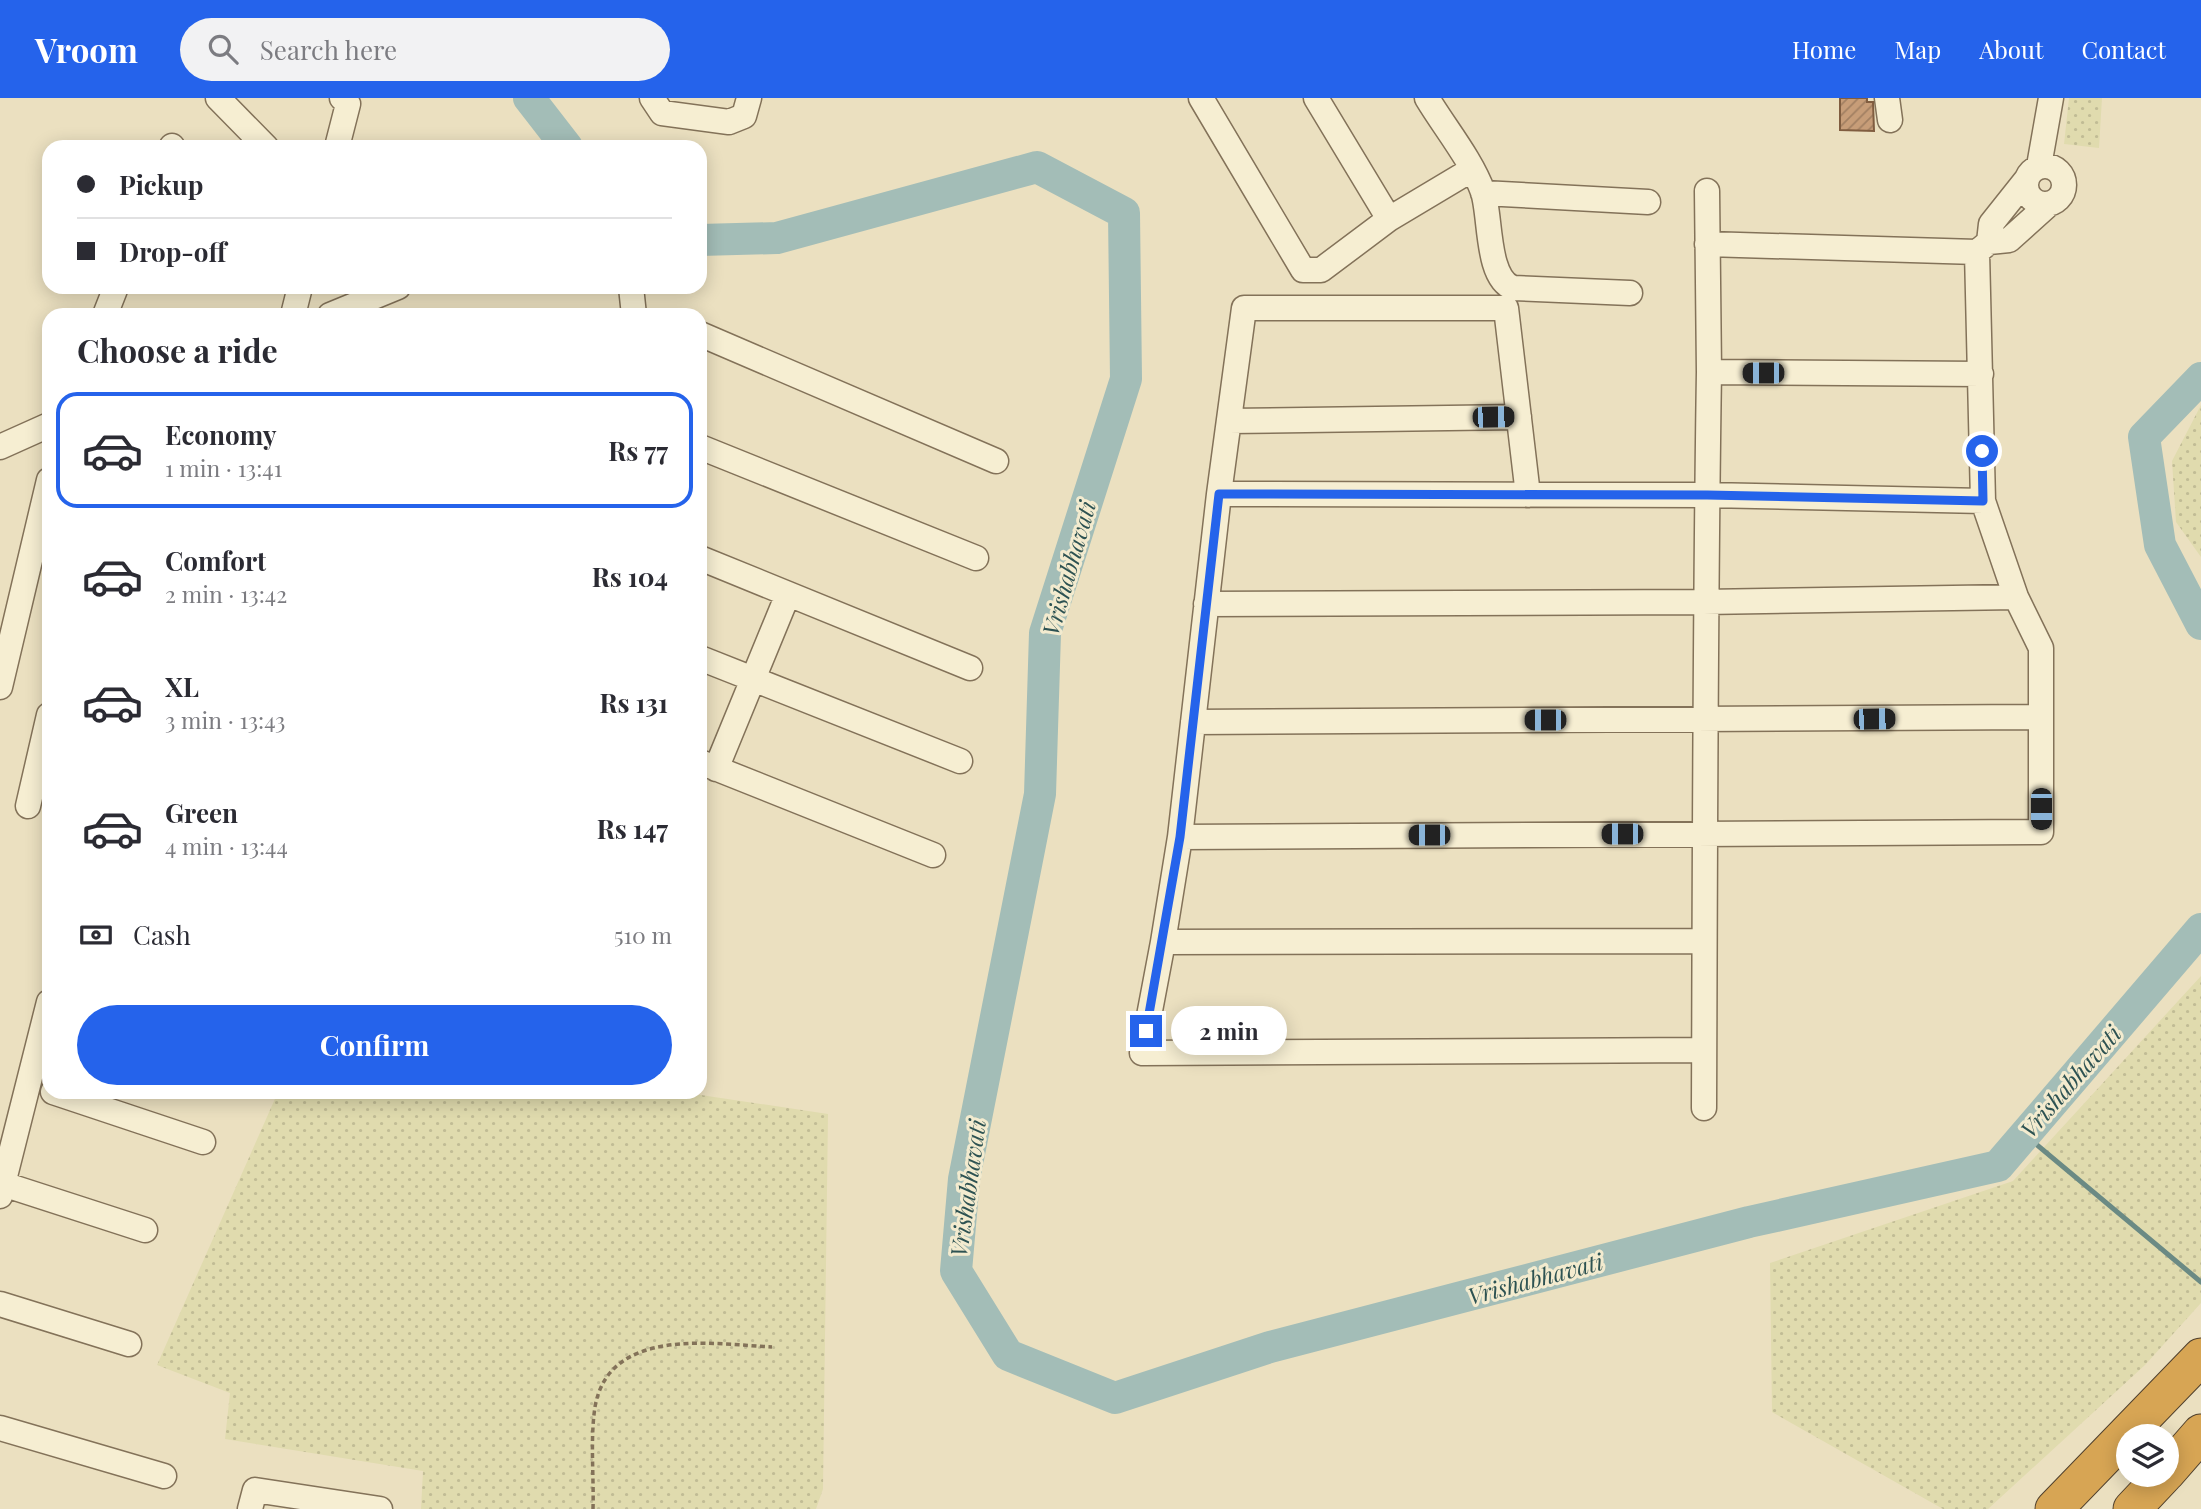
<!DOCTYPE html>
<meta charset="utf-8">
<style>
:root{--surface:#fff;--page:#f2f2f3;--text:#2b2b33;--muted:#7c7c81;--line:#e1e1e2;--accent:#2563eb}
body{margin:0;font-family:"Playfair Display",serif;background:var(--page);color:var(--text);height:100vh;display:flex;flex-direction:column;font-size:26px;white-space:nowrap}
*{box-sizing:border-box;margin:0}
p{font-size:23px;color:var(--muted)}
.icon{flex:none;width:38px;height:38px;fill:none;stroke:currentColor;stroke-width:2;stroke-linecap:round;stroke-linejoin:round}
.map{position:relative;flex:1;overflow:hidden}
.sheet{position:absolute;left:42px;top:210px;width:665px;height:791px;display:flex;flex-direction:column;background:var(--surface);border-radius:21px;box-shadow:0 4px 18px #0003}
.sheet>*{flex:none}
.top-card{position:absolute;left:42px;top:42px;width:665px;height:154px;border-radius:21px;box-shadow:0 4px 18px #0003;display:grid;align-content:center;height:154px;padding:0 35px;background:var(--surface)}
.fabs{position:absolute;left:2116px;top:1326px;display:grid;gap:14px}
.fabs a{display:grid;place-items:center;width:63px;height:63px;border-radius:50%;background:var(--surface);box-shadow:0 4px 18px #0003;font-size:35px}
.end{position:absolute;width:32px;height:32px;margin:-16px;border:9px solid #2563eb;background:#fff;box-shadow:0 0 0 4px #fff}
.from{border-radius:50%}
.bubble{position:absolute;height:49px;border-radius:24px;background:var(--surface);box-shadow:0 4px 18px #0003;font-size:23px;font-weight:700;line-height:49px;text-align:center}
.car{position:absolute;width:21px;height:42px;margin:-21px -10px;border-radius:9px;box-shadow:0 0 5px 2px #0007;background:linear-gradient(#222 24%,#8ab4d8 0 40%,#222 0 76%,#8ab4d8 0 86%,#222 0)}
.top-card b{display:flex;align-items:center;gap:24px;height:66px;font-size:26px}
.top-card b+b{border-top:2px solid var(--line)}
.top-card i{width:18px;height:18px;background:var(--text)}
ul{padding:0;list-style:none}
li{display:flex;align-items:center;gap:21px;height:116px;margin:0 14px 10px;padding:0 21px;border:4px solid transparent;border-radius:21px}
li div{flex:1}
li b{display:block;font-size:26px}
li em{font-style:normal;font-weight:700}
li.on{border-color:var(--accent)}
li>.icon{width:63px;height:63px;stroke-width:1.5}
h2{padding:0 35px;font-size:32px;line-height:84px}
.pay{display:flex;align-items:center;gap:18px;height:77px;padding:0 35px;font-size:26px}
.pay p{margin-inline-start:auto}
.button{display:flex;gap:14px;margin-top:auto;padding:14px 35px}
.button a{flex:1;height:80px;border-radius:42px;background:var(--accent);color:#fff;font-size:28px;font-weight:700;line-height:80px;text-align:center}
header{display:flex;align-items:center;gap:42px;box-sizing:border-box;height:98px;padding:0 35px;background:var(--accent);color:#fff}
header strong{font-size:33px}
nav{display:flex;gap:38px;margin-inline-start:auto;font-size:24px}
.search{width:490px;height:63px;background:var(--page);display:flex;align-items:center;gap:18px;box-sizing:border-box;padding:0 24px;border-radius:38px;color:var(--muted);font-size:26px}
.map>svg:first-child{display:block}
.farmland{fill:url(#farmland-dots)}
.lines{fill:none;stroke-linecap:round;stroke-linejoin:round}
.stream{stroke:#6b8a84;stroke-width:5}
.river{stroke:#a3bdb7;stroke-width:32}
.building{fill:url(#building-hatch);stroke:#805d40;stroke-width:2}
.minor-casing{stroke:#837259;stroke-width:27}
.highway-casing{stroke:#50402d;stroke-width:39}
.path{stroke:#837259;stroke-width:3.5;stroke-dasharray:5 3.5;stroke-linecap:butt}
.minor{stroke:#f6eed2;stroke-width:24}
.highway{stroke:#d7a554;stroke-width:37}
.route{stroke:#2563eb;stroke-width:9}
.labels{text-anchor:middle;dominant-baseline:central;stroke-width:6;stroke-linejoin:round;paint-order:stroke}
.water-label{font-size:23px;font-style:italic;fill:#2d5252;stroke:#f3ebcf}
</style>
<header>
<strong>Vroom</strong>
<div class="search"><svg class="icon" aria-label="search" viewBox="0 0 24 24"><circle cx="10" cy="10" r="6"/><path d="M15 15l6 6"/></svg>Search here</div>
<nav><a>Home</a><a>Map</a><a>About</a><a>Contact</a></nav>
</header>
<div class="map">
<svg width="2201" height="1411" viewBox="0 0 2201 1411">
<defs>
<pattern id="farmland-dots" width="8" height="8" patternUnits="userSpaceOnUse" patternTransform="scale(1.75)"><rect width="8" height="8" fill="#e0dbae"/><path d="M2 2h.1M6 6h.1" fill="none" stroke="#c1bc95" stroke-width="1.8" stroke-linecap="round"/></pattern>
<pattern id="building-hatch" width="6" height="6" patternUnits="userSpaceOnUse" patternTransform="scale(1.75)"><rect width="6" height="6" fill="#c79d78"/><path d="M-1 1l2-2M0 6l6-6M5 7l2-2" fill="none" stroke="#a28062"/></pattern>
</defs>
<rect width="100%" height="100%" fill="#ebe0c0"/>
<path class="farmland" d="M 2069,0 L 2102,0 L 2099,50 L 2064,46 Z
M 2201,307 L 2201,459 L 2176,424 L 2172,363 Z
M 2201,878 L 2201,1205 L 2145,1267 L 1988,1411 L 1943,1411 L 1772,1314 L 1770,1165 L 2013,1083 Z
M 278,994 L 681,994 L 828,1016 L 823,1391 L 816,1411 L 421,1411 L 423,1373 L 225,1341 L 230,1295 L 157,1267 Z"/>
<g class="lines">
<path class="stream" d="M 2025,1037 L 2201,1184"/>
<path class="river" d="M 529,0 L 567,49
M 700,142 L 777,140 L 1037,69 L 1124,115 L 1126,281 L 1045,535 L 1040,696 L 964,1081 L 956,1173 L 1008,1257 L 1115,1300 L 1270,1249 L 1749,1124 L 1998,1068 L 2201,831
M 2201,280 L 2144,339 L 2160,447 L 2201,526"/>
</g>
<path class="building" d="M 1840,0 L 1867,0 L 1867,4 L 1873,4 L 1874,33 L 1840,32 Z"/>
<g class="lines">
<defs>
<path id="minor" d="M 218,0 L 266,49
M 652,0 L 662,15 L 729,24 L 744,18 L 749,0
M 1201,0 L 1303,172 L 1321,172 L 1389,121 L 1471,72
M 1316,0 L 1389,121
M 1427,0 C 1445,30 1471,61 1483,94 C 1491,118 1486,180 1513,190 L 1630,195
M 1887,0 L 1890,22
M 172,49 L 172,48
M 337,49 L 348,6 L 342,0
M 2039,68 L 2051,0
M2026 87a19 19 0 1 1 38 0a19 19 0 1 1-38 0Z
M 2026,82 L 1991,126 L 1989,144 L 2009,142 L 2049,106
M 1707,93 L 1709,274
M 1483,95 L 1648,104
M 1707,146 L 1977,154
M 631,189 L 634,217
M 105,217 L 116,189
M 293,217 L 300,189
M 330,217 L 398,189
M 700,236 L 996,363
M 1229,323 L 1519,319
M 0,349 L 49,327
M 700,349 L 976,460
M 1219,396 L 1244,210 L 1506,210 L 1528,397
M 1983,403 L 1707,397 L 1219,396 L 1180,739 L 2041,734 L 2041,550 L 2016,499 L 1983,403 L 1977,154 L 1989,144
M 700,460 L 970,570
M 1206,506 L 1704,504 L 2016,499
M 700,560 L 960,663
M 0,589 L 49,382
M 1193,624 L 2041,619
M 700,664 L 933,757
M 716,671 L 788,496
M 28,708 L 49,617
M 1180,739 L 1163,844 L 1704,843
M 1163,844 L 1142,955 L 1704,952
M 53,994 L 203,1044
M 1704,1010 C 1705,765 1705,519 1709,274 L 1981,276
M 3,1086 L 145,1132
M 0,1098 L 49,904
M 0,1206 L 129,1246
M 0,1330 L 164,1378
M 250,1411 L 255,1392 L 380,1411"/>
<path id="highway" d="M 2166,1375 L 2201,1335
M 2054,1411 L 2201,1259
M 2132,1411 L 2164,1377"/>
</defs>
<use href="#minor" class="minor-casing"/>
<use href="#highway" class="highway-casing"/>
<path class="path" d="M 593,1411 C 594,1378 590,1342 595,1309 C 609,1228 713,1246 772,1249"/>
<use href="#minor" class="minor"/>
<use href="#highway" class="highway"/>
</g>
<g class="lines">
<path class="route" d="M 1146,933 L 1180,739 L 1219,396 L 1707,397 L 1983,403 L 1982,353"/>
</g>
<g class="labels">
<g class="water-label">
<text transform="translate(1068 470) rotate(-74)">Vrishabhavati</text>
<text transform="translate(2070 983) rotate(-49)">Vrishabhavati</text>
<text transform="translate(967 1090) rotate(-82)">Vrishabhavati</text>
<text transform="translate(1535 1180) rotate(-15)">Vrishabhavati</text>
</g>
</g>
</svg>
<div class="fabs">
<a><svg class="icon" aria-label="layers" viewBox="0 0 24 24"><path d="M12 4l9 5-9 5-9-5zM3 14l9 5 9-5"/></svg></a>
</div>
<i class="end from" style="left:1982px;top:353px"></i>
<i class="end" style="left:1146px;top:933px"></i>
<div class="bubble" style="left:1171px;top:908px;width:116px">2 min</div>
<i class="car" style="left:1763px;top:275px;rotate:270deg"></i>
<i class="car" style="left:1493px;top:319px;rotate:89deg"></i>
<i class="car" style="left:1874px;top:621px;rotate:89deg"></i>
<i class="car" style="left:1545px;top:622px;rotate:270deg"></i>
<i class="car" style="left:2041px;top:711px;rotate:180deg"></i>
<i class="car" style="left:1622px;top:736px;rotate:270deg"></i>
<i class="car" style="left:1429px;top:737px;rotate:270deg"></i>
<div class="top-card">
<b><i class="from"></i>Pickup</b>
<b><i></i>Drop-off</b>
</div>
<section class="sheet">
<h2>Choose a ride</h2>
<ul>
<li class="on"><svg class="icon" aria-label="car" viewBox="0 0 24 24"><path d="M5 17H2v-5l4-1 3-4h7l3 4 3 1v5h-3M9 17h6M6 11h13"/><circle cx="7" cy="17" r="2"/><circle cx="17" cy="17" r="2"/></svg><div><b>Economy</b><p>1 min · 13:41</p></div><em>Rs 77</em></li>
<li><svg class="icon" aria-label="car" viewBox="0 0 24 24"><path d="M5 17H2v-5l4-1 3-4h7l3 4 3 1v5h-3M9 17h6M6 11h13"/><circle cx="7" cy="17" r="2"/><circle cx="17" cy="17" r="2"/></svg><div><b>Comfort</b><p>2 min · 13:42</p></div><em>Rs 104</em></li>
<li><svg class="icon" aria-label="car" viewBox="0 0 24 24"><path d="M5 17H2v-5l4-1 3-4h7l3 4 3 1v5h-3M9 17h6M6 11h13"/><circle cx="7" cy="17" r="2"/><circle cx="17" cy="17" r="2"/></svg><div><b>XL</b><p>3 min · 13:43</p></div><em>Rs 131</em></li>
<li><svg class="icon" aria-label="car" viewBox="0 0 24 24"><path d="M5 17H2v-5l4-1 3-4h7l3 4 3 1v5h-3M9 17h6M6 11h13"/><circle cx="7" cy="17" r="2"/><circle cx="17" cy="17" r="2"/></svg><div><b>Green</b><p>4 min · 13:44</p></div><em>Rs 147</em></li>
</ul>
<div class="pay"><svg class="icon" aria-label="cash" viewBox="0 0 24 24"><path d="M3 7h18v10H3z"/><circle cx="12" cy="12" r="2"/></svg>Cash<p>510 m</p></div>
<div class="button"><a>Confirm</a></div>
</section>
</div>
